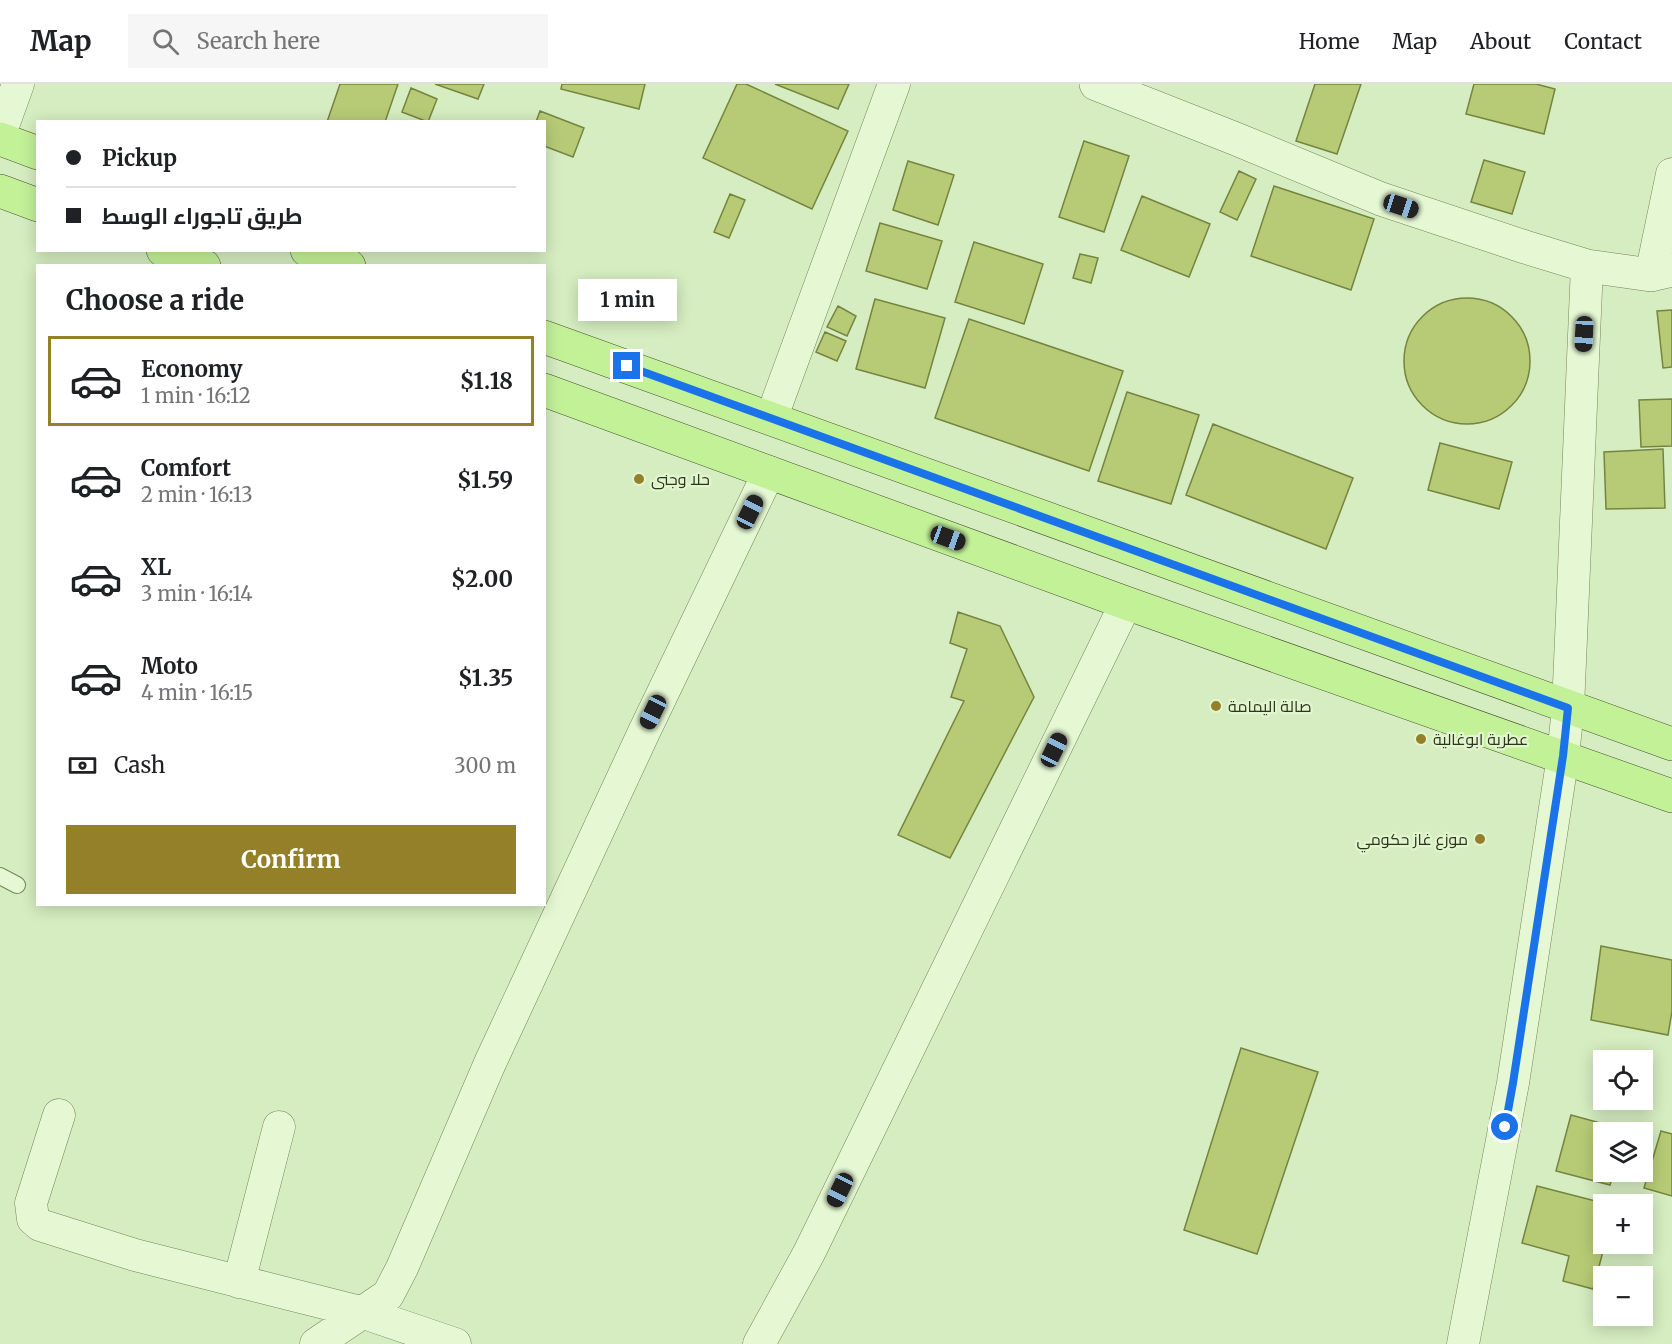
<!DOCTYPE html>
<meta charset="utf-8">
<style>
:root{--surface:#fff;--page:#f6f6f6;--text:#202124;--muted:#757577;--line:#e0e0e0;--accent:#948029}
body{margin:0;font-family:Merriweather,Cairo,serif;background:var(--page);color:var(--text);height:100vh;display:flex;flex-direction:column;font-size:22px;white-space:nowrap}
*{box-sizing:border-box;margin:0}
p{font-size:20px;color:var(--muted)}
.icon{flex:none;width:33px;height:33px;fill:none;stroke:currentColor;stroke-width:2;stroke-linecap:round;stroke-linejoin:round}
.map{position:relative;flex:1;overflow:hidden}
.panel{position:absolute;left:36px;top:180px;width:510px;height:642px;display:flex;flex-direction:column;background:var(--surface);border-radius:0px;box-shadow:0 3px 15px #0003}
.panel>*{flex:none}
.guide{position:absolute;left:36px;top:36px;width:510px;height:132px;border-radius:0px;box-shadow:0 3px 15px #0003;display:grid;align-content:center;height:132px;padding:0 30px;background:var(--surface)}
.controls{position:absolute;left:1593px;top:966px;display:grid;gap:12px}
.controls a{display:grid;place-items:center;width:60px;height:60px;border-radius:0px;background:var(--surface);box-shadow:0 3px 15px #0003;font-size:30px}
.end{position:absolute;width:27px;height:27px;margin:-14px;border:8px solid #1a73e8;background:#fff;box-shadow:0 0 0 3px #fff}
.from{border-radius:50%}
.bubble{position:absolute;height:42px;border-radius:0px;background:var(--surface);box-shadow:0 3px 15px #0003;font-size:20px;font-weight:700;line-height:42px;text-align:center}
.car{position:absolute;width:18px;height:36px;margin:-18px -9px;border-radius:8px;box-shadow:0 0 4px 2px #0007;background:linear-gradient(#222 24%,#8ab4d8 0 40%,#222 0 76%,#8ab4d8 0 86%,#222 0)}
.guide b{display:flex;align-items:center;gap:21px;height:57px;font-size:22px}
.guide b+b{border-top:2px solid var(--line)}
.guide i{width:15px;height:15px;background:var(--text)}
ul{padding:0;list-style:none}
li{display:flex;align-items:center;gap:18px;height:90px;margin:0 12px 9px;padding:0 18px;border:3px solid transparent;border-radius:0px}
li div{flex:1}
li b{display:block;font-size:22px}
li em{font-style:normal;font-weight:700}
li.active{border-color:var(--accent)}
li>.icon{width:54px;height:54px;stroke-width:1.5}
h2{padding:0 30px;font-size:27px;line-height:72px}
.pay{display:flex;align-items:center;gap:15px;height:66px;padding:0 30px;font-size:22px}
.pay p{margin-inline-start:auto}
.button{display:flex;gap:12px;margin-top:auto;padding:12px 30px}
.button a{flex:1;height:69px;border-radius:0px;background:var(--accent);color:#fff;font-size:24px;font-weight:700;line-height:69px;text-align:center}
header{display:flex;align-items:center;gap:36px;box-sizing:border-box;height:84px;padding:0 30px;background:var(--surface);border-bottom:2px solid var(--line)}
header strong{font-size:28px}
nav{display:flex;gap:33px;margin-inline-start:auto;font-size:21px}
.search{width:420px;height:54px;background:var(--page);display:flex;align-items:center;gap:15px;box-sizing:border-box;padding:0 21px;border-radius:0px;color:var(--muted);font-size:22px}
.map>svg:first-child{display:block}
.building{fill:#b7cb76;stroke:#75843f;stroke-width:1.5}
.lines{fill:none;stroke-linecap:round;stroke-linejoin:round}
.service-casing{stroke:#768658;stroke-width:18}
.minor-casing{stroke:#768658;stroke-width:33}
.tertiary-casing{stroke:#768658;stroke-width:34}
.primary-casing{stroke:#48532d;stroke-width:34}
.service{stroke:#e5f8d3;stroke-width:16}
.minor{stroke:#e5f8d3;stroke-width:32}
.tertiary{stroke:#e5f8d3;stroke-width:33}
.primary{stroke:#c3f198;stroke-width:33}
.route{stroke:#1a73e8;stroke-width:8}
.poi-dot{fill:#948029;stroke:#e1f5cf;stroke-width:2}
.labels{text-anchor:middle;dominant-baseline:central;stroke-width:4.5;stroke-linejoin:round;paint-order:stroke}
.poi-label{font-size:16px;fill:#2e351d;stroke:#e1f5cf;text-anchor:start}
</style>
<header>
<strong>Map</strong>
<div class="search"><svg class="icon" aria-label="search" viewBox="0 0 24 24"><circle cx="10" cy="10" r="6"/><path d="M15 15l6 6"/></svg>Search here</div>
<nav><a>Home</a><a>Map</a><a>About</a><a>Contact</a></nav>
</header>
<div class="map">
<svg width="1672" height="1260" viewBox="0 0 1672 1260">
<rect width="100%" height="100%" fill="#d5edc0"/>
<path class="building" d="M 340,0 L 398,0 L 385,38 L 327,38 Z
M 435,0 L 484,0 L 478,15 Z
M 562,0 L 645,0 L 639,25 L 561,5 Z
M 737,0 L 746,0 L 848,47 L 812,125 L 703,74 Z
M 775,0 L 849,0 L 838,25 Z
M 1315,0 L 1361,0 L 1337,70 L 1296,57 Z
M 1474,0 L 1536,0 L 1555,5 L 1544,50 L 1466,30 Z
M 411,4 L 437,15 L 428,38 L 402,28 Z
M 540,27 L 584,44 L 573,73 L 544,62 L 544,38 L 536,38 Z
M 1084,57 L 1129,72 L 1104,148 L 1059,133 Z
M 1484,76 L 1525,88 L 1512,130 L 1471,118 Z
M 908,77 L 954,91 L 938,141 L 893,126 Z
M 1239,87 L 1256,95 L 1237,136 L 1220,128 Z
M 1274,102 L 1374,135 L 1351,206 L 1251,172 Z
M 730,110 L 745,116 L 729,154 L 714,148 Z
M 1142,112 L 1210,140 L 1189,193 L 1121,166 Z
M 880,139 L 942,157 L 927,205 L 866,187 Z
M 974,158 L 1043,180 L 1024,240 L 955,218 Z
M 1080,170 L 1098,174 L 1091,199 L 1073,194 Z
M1404 277a63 63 0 1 1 126 0a63 63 0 1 1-126 0Z
M 875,215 L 945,234 L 925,304 L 856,285 Z
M 838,222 L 856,232 L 847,252 L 827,243 Z
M 1672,226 L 1672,283 L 1663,284 L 1657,227 Z
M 969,235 L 1123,287 L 1089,387 L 935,334 Z
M 825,248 L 846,257 L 837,277 L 816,268 Z
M 1127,308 L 1199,331 L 1171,420 L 1098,397 Z
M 1672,315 L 1672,362 L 1641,363 L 1639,316 Z
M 1213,340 L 1353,394 L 1326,465 L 1186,411 Z
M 1440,359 L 1512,378 L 1499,425 L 1428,406 Z
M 1663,365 L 1665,424 L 1606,425 L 1604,368 Z
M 958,528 L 1000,542 L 1034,613 L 950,774 L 898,751 L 964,617 L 951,613 L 967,565 L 950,559 Z
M 1601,862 L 1672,876 L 1672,927 L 1668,951 L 1591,936 Z
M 1241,964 L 1318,988 L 1257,1170 L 1184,1146 Z
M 1571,1031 L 1626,1046 L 1626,1048 L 1604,1048 L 1604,1088 L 1614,1088 L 1610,1101 L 1556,1087 Z
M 1661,1047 L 1672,1050 L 1672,1112 L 1644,1104 Z
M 1537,1102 L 1607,1120 L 1604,1120 L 1604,1160 L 1605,1160 L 1593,1205 L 1563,1197 L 1569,1172 L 1522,1159 Z"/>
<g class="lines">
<defs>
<path id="service" d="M 0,792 L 17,801"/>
<path id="minor" d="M 0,50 L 18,0
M 1651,191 L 1672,90
M 771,335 L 894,0
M 59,1031 L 31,1119 L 33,1135 L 40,1141 L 135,1171 L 364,1229 L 455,1260
M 239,1198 L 279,1043
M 316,1260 L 388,1211 L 402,1184 L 490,979 L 644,648 L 769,388
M 759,1260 L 809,1169 L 1126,519
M 1463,1260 L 1513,999 L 1563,672 L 1568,624 L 1587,182"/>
<path id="tertiary" d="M 1096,0 L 1236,55 L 1381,115 L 1525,163 L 1587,182 L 1651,191 L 1672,186"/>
<path id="primary" d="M 0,55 L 38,69
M 0,107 L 38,121
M 163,166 L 204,182
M 307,166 L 349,182
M 544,253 L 1672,660
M 544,306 L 1126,519 L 1672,712"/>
</defs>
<use href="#service" class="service-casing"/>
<use href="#minor" class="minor-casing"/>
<use href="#tertiary" class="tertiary-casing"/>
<use href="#primary" class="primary-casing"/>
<use href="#service" class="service"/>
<use href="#minor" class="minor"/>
<use href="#tertiary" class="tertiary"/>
<use href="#primary" class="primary"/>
</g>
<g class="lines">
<path class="route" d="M 627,282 L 1568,624 L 1563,672 L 1513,999 L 1505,1043"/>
</g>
<g class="poi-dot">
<circle cx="639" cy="395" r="6"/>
<circle cx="1216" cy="622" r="6"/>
<circle cx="1421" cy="655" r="6"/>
<circle cx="1480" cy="755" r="6"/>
</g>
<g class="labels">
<g class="poi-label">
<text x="651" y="395">حلا وجنى</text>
<text x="1228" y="622">صالة اليمامة</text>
<text x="1433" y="655">عطرية ابوغالية</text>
<text x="1468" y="755" text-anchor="end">موزع غاز حكومي</text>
</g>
</g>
</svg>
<div class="controls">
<a><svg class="icon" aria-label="locate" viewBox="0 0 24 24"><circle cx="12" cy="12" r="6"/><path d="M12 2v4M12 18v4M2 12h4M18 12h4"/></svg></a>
<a><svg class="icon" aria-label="layers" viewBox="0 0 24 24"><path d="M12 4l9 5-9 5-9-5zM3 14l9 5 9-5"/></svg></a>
<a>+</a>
<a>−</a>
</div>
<i class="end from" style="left:1505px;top:1043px"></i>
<i class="end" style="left:627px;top:282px"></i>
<div class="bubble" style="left:578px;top:195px;width:99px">1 min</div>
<i class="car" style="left:1401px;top:122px;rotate:108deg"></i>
<i class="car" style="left:1584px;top:250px;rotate:183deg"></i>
<i class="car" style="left:750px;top:428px;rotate:26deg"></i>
<i class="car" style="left:948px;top:454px;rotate:110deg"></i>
<i class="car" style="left:653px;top:628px;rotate:206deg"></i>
<i class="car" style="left:1054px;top:666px;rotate:26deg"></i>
<i class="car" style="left:840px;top:1106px;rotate:206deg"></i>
<div class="guide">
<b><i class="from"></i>Pickup</b>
<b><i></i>طريق تاجوراء الوسط</b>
</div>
<section class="panel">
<h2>Choose a ride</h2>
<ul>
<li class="active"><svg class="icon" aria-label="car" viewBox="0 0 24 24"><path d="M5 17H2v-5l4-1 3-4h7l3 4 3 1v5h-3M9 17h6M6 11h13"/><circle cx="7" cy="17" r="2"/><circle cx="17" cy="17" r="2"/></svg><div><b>Economy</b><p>1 min · 16:12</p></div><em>$1.18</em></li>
<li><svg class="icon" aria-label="car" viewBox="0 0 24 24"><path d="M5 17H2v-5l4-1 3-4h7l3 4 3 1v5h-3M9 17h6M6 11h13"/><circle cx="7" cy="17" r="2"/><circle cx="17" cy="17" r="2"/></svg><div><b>Comfort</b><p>2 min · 16:13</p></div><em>$1.59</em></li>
<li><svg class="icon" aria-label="car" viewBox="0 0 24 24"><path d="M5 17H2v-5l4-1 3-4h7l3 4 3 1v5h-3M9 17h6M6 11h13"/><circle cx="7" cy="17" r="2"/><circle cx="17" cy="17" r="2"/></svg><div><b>XL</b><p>3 min · 16:14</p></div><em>$2.00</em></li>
<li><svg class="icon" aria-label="car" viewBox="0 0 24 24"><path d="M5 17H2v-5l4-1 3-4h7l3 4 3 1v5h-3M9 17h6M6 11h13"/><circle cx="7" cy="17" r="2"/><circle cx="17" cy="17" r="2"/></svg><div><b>Moto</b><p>4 min · 16:15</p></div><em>$1.35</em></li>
</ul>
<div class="pay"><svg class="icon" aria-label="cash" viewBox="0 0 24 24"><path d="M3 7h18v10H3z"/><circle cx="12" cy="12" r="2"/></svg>Cash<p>300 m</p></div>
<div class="button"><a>Confirm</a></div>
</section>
</div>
